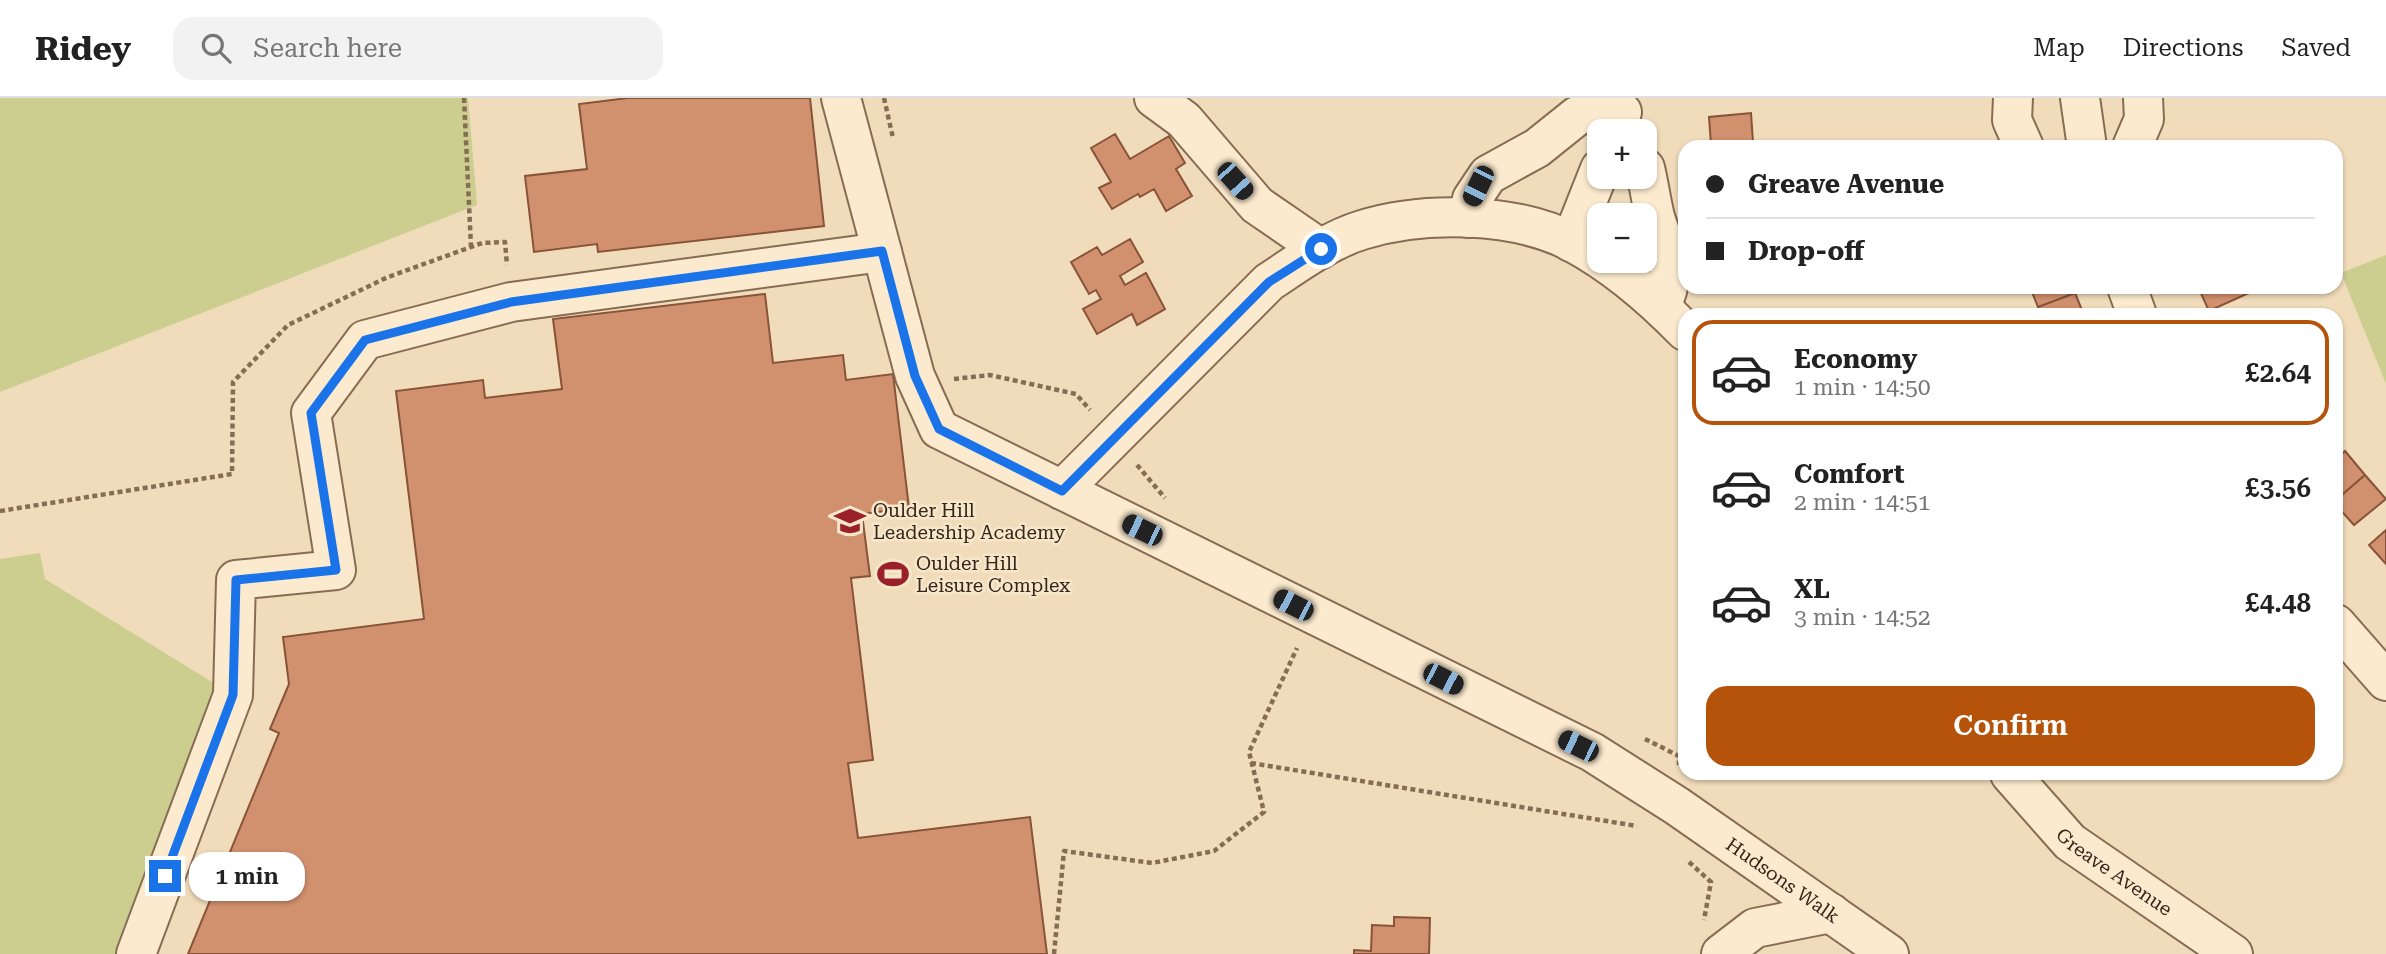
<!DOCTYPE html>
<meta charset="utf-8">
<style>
:root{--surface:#fff;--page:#f2f2f2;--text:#222;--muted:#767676;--line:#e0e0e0;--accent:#b45309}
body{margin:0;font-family:"Roboto Serif",serif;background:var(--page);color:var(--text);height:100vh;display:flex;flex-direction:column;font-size:26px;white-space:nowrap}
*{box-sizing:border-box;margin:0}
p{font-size:23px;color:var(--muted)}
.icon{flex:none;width:38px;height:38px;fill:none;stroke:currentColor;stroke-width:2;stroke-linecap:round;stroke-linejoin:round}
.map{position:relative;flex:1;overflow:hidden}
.details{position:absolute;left:1678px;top:210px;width:665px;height:472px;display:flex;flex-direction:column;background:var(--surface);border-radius:21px;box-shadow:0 2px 5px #0004}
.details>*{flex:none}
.guide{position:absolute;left:1678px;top:42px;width:665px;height:154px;border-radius:21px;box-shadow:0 2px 5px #0004;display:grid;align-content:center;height:154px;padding:0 28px;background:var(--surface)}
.tools{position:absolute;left:1587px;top:21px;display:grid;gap:14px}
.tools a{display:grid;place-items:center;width:70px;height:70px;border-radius:14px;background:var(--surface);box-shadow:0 2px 5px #0004;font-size:35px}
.end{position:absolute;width:32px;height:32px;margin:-16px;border:9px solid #1a73e8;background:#fff;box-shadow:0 0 0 4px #fff}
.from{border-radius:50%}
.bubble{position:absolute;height:49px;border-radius:21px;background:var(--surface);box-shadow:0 2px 5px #0004;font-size:23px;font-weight:600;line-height:49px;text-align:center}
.car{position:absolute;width:21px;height:42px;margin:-21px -10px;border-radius:9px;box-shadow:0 0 5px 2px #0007;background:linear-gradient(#222 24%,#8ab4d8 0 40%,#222 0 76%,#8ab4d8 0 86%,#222 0)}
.guide b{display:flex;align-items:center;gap:24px;height:66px;font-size:26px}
.guide b+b{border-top:2px solid var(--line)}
.guide i{width:18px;height:18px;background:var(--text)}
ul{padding:12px 0 0;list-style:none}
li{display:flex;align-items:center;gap:21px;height:105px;margin:0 14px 10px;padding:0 14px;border:4px solid transparent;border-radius:21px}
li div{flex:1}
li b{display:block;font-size:26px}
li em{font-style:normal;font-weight:600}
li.active{border-color:var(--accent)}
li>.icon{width:63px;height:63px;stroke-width:1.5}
.action{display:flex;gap:14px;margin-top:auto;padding:14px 28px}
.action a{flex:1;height:80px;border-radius:21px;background:var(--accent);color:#fff;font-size:28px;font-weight:600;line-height:80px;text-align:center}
header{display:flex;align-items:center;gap:42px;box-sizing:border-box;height:98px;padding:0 35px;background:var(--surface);border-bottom:2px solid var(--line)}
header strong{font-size:33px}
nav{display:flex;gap:38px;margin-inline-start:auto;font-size:24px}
.search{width:490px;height:63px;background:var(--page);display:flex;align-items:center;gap:18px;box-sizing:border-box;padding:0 24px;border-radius:21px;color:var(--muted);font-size:26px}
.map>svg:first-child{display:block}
.green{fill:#cbce8e}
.building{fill:#d1906e;stroke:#885338;stroke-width:2}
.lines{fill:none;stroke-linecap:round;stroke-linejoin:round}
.minor-casing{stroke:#876c54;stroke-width:42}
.path{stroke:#876c54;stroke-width:4.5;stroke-dasharray:5 3.5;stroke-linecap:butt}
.minor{stroke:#fbeace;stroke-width:38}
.route{stroke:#1a73e8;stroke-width:9}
.labels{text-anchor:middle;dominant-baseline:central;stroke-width:5;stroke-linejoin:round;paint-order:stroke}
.poi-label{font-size:19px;fill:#35251a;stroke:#f7e7ca;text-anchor:start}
.street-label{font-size:19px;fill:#35251a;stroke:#f7e7ca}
</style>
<header>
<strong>Ridey</strong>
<div class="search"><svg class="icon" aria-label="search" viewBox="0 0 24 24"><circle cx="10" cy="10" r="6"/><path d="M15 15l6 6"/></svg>Search here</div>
<nav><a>Map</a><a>Directions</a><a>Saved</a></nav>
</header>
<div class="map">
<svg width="2386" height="856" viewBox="0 0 2386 856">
<rect width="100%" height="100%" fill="#f0dcba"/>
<path class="green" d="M 0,0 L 468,0 L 477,107 L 0,294 Z
M 2386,157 L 2386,286 L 2341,175 Z
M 40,455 L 45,481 L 233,597 L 145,856 L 0,856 L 0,461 Z"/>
<path class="building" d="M 628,0 L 810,0 L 824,128 L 598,154 L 597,146 L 534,154 L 525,78 L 587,71 L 579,6 Z
M 1751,15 L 1753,44 L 1711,47 L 1709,19 Z
M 1115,36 L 1130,61 L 1169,38 L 1185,65 L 1176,71 L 1192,98 L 1166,113 L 1154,91 L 1140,99 L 1138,96 L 1112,111 L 1099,90 L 1111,84 L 1091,50 Z
M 1753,44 L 1753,49 L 1711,49 L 1711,47 Z
M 1130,141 L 1143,164 L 1120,178 L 1125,187 L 1146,175 L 1165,211 L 1137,227 L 1132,216 L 1097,236 L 1083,211 L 1101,201 L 1096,192 L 1089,196 L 1071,164 L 1097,149 L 1102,157 Z
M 2030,189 L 2073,189 L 2075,195 L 2038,209 Z
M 2198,189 L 2247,189 L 2249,195 L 2209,213 Z
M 2075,195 L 2084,217 L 2041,217 L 2038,209 Z
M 765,196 L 773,265 L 843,257 L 846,282 L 893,276 L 909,410 L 862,416 L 870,478 L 851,480 L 873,662 L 848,665 L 858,740 L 1030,719 L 1047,856 L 188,856 L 279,635 L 270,631 L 289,586 L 283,539 L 424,521 L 396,293 L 483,282 L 485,300 L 562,291 L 553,221 Z
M 2345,353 L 2365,377 L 2336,402 L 2336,361 Z
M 2365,377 L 2386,401 L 2354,427 L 2336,407 L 2336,402 Z
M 2386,432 L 2386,466 L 2369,447 Z
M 1394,819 L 1430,820 L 1429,856 L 1354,856 L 1354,852 L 1371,853 L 1372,827 L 1394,828 Z"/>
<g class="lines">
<defs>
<g id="minor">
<path d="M 841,0 L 882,154"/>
<path d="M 1154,0 L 1184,22 L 1257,107 L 1321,151"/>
<path d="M 2013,0 L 2012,22 L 2024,49"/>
<path d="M 2080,0 L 2087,49"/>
<path d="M 2132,49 L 2144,21 L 2143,0"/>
<path d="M 1645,70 C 1649,86 1651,103 1655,119 C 1665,150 1678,177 1661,208"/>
<path d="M 1468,120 L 1472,101 L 1488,77 L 1537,50 L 1577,18 L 1594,11 L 1610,10 L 1622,14"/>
<path d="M 1571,144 L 1600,71"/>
<path d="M 2127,189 L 2137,217"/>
<path d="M 1062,392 L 1269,184 C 1298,165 1329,142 1362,132 C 1423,113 1514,114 1572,144 C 1613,166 1653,200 1685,233"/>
<path d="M 2336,526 L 2386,583"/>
<path id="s1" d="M 2010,676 L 2070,744 L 2233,856"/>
<path id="s2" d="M 136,856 L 233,597 L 236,482 L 336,472 L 311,315 L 365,242 L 511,204 L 882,154 L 915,278 L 939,331 L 1592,654 L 1677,708 L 1889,856"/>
<path d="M 1721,856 L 1755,830 L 1831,815"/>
</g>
</defs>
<use href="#minor" class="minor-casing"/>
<path class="path" d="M 464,0 L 471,149
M 884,0 L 893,40
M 954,281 L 990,277 L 1076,296 L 1090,312
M 1137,367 L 1165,400
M 0,413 L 232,376 L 233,284 L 288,227 L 388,179 L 482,145 L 505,144 L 507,167
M 1645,641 L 1679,658 L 1679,667
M 1251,665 L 1637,728
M 1689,764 L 1711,784 L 1704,822
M 1054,856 L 1064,753 L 1152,765 L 1214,753 L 1264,714 L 1249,654 L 1297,550"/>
<use href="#minor" class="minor"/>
</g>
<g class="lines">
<path class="route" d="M 165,778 L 233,597 L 236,482 L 336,472 L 311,315 L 365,242 L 511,204 L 882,153 L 915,278 L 939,331 L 1062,393 L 1269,184 L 1321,151"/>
</g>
<defs>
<symbol id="school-bare" viewBox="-9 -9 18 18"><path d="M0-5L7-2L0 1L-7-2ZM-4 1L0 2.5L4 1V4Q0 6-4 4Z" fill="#9a212a" stroke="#f7e7ca" stroke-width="2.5" paint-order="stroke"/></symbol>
<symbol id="stadium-bare" viewBox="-9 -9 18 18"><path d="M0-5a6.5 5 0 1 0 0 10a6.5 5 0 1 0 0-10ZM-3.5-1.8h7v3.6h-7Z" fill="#9a212a" stroke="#f7e7ca" stroke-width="2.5" paint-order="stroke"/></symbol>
</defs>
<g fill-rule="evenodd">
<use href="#school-bare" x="828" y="401" width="44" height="44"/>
<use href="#stadium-bare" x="871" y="454" width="44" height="44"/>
</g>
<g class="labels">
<g class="poi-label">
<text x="873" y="412">Oulder Hill<tspan x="873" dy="22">Leadership Academy</tspan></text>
<text x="916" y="465">Oulder Hill<tspan x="916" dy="22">Leisure Complex</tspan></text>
</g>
<g class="street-label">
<text stroke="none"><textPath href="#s1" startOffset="144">Greave Avenue</textPath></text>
<text stroke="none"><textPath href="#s2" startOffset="2412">Hudsons Walk</textPath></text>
</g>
</g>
</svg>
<div class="tools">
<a>+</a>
<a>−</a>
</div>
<i class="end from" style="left:1321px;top:151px"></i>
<i class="end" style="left:165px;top:778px"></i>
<div class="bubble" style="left:189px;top:754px;width:116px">1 min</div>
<i class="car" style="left:1235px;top:83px;rotate:138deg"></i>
<i class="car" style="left:1478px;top:88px;rotate:206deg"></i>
<i class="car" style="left:1142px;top:432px;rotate:296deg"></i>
<i class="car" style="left:1293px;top:507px;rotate:297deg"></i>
<i class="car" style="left:1443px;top:581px;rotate:117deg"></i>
<i class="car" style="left:1578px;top:648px;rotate:296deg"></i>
<div class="guide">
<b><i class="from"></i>Greave Avenue</b>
<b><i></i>Drop-off</b>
</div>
<section class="details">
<ul>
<li class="active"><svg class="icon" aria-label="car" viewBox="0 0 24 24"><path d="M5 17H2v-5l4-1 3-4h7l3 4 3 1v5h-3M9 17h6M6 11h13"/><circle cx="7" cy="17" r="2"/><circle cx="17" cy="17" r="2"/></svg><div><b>Economy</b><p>1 min · 14:50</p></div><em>£2.64</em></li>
<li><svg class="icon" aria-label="car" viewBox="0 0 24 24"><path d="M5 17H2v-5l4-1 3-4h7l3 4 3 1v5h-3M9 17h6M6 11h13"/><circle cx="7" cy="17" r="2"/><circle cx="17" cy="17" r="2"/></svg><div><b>Comfort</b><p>2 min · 14:51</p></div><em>£3.56</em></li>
<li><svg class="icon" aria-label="car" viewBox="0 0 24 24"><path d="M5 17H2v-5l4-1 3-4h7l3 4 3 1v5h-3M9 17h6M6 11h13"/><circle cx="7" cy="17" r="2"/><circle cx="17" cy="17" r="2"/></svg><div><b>XL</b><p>3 min · 14:52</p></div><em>£4.48</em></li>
</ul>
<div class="action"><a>Confirm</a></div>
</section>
</div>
